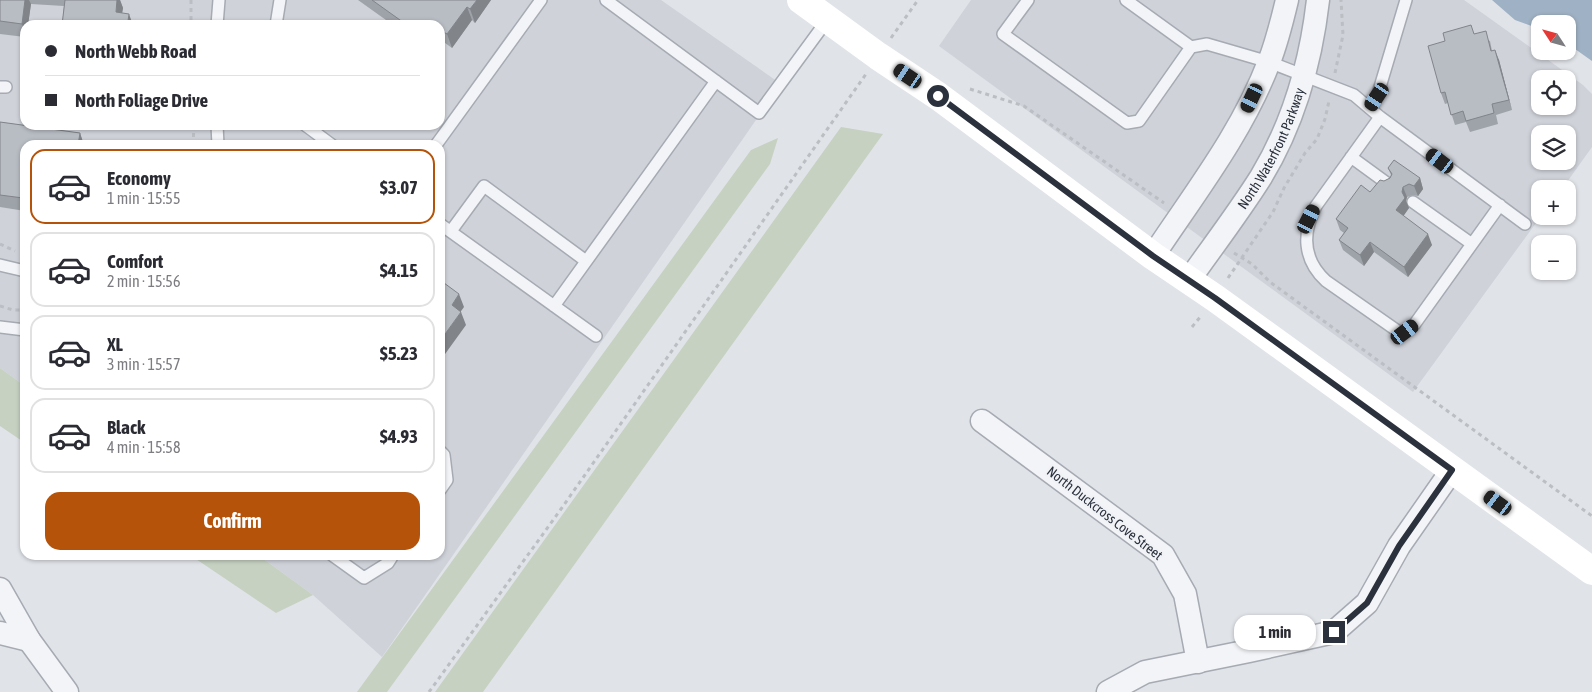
<!DOCTYPE html>
<meta charset="utf-8">
<style>
:root{--surface:#fff;--page:#f2f2f3;--text:#2b2b33;--muted:#7c7c81;--line:#e1e1e2;--accent:#b45309}
body{margin:0;font-family:"Asap Condensed",sans-serif;background:var(--page);color:var(--text);height:100vh;display:flex;flex-direction:column;font-size:19px;white-space:nowrap}
*{box-sizing:border-box;margin:0}
p{font-size:16px;color:var(--muted)}
.icon{flex:none;width:28px;height:28px;fill:none;stroke:currentColor;stroke-width:2;stroke-linecap:round;stroke-linejoin:round}
.map{position:relative;flex:1;overflow:hidden}
.sheet{position:absolute;left:20px;top:140px;width:425px;height:420px;display:flex;flex-direction:column;background:var(--surface);border-radius:15px;box-shadow:0 1px 4px #0004}
.sheet>*{flex:none}
.banner{position:absolute;left:20px;top:20px;width:425px;height:110px;border-radius:15px;box-shadow:0 1px 4px #0004;display:grid;align-content:center;height:110px;padding:0 25px;background:var(--surface)}
.needle{width:32px;rotate:306deg}
.controls{position:absolute;left:1531px;top:15px;display:grid;gap:10px}
.controls a{display:grid;place-items:center;width:45px;height:45px;border-radius:10px;background:var(--surface);box-shadow:0 1px 4px #0004;font-size:25px}
.end{position:absolute;width:22px;height:22px;margin:-11px;border:6px solid #2b323e;background:#fff;box-shadow:0 0 0 2px #fff}
.from{border-radius:50%}
.bubble{position:absolute;height:35px;border-radius:15px;background:var(--surface);box-shadow:0 1px 4px #0004;font-size:16px;font-weight:700;line-height:35px;text-align:center}
.car{position:absolute;width:15px;height:30px;margin:-15px -8px;border-radius:6px;box-shadow:0 0 4px 1px #0007;background:linear-gradient(#222 24%,#8ab4d8 0 40%,#222 0 76%,#8ab4d8 0 86%,#222 0)}
.banner b{display:flex;align-items:center;gap:18px;height:48px;font-size:19px}
.banner b+b{border-top:1px solid var(--line)}
.banner i{width:12px;height:12px;background:var(--text)}
ul{padding:9px 0 0;list-style:none}
li{display:flex;align-items:center;gap:15px;height:75px;margin:0 10px 8px;padding:0 15px;border:2px solid var(--line);border-radius:15px}
li div{flex:1}
li b{display:block;font-size:19px}
li em{font-style:normal;font-weight:700}
li.selected{border-color:var(--accent)}
li>.icon{width:45px;height:45px;stroke-width:1.5}
.action{display:flex;gap:10px;margin-top:auto;padding:10px 25px}
.action a{flex:1;height:58px;border-radius:15px;background:var(--accent);color:#fff;font-size:20px;font-weight:700;line-height:58px;text-align:center}
.map>svg:first-child{display:block}
.built{fill:#cfd2d9;fill-rule:evenodd}
.green{fill:#c6d1c2}
.water{fill:#9fb1c4}
.lines{fill:none;stroke-linecap:round;stroke-linejoin:round}
.service-casing{stroke:#a6aab2;stroke-width:14}
.minor-casing{stroke:#a6aab2;stroke-width:25}
.path{stroke:#bbbec3;stroke-width:3;stroke-dasharray:4 4;stroke-linecap:butt}
.service{stroke:#f3f4f7;stroke-width:11}
.minor{stroke:#f3f4f7;stroke-width:22}
.secondary{stroke:#fff;stroke-width:28}
.wall{fill:#9ea3a9}
.shaded-wall{fill:#818489}
.building{fill:#b8bdc4;stroke:#818489}
.route{stroke:#2b323e;stroke-width:6}
.labels{text-anchor:middle;dominant-baseline:central;stroke-width:4.5;stroke-linejoin:round;paint-order:stroke}
.street-label{font-size:14px;fill:#2b323e;stroke:#f0f2f6}
</style>
<div class="map">
<svg width="1592" height="692" viewBox="0 0 1592 692">
<rect width="100%" height="100%" fill="#e0e3e8"/>
<path class="built" d="M 0,0 L 661,0 L 781,84 L 382,657 L 313,595 L 258,555 L 440,555 L 440,145 L 25,145 L 25,386 L 0,368 ZM 25,25 L 440,25 L 440,125 L 25,125 Z
M 971,0 L 1464,0 L 1583,85 L 1592,94 L 1592,147 L 1562,189 L 1540,189 L 1540,216 L 1541,216 L 1413,392 L 939,46 ZM 1540,79 L 1568,79 L 1568,106 L 1540,106 ZM 1540,134 L 1568,134 L 1568,161 L 1540,161 Z"/>
<path class="green" d="M 841,127 L 883,134 L 483,692 L 435,692 Z
M 778,138 L 770,164 L 387,692 L 357,692 L 751,150 Z
M 0,368 L 25,386 L 25,443 L 0,426 Z
M 190,555 L 258,555 L 313,595 L 276,613 Z"/>
<path class="water" d="M 1492,0 L 1592,0 L 1592,61 L 1568,44 L 1568,24 L 1540,24 L 1540,29 L 1515,20 Z"/>
<g class="lines">
<defs>
<path id="service" d="M 606,0 L 759,113 L 828,19
M 1028,0 L 1003,34 L 1127,123 L 1139,121 L 1191,47 L 1207,44 L 1269,62 L 1354,95 L 1380,117 L 1525,224
M 1126,0 L 1191,47
M 217,25 L 219,0
M 276,25 L 280,0
M 0,87 L 6,87
M 1370,108 L 1377,97 L 1406,0
M 1380,117 L 1316,206 C 1302,233 1303,260 1326,281 L 1399,332 L 1405,332 L 1414,325 L 1500,205
M 217,125 L 218,145
M 305,125 L 332,145
M 436,145 L 541,0
M 1351,157 L 1388,184
M 1413,202 L 1472,244
M 440,224 L 596,336
M 451,231 L 484,186 L 586,261
M 0,265 L 25,271
M 554,306 L 716,81
M 0,327 L 25,330
M 440,451 L 444,455 L 447,480 L 440,490
M 332,555 L 364,578 L 388,563 L 393,555"/>
<g id="minor">
<path d="M 1153,256 C 1194,194 1242,133 1269,62 C 1277,42 1282,21 1287,0"/>
<path id="s1" d="M 1189,280 C 1213,246 1239,212 1261,177 C 1293,124 1311,61 1318,0"/>
<path d="M 982,421 L 1163,555 L 1185,594 L 1198,662"/>
<path d="M 0,589 L 29,640 L 67,692"/>
<path d="M 0,633 L 29,640"/>
<path d="M 1108,692 L 1145,672 L 1249,651 L 1334,632 L 1367,603 L 1399,546 L 1452,470"/>
</g>
</defs>
<use href="#service" class="service-casing"/>
<use href="#minor" class="minor-casing"/>
<path class="path" d="M 191,0 L 191,25
M 891,38 L 918,0
M 1335,73 L 1343,35 L 1341,0
M 970,89 L 1024,106 L 1164,203
M 193,145 L 194,125
M 0,244 L 15,251
M 1234,253 L 1252,264 L 1270,282 L 1592,516
M 1228,278 L 1273,212 L 1284,188 L 1305,153 L 1317,139 L 1325,119 L 1329,101
M 0,306 L 13,310 L 25,310
M 1192,327 L 1201,316
M 429,692 L 561,509 L 866,74"/>
<use href="#service" class="service"/>
<use href="#minor" class="minor"/>
<path class="secondary" d="M 801,0 L 878,56 L 938,96 L 1153,256 L 1215,298 L 1592,571"/>
</g>
<path class="wall" d="M 0,0 L 120,0 L 123,8 L 122,13 L 132,21 L 142,22 L 143,25 L 62,25 L 64,6 L 31,4 L 28,25 L 25,25 L 25,37 L 0,34 Z
M 358,0 L 491,0 L 475,23 L 472,20 L 452,48 L 441,40 L 440,41 L 440,25 L 393,25 Z
M 1475,34 L 1490,41 L 1492,51 L 1499,60 L 1512,110 L 1496,115 L 1498,124 L 1470,132 L 1466,122 L 1455,125 L 1448,103 L 1445,104 L 1441,93 Z
M 0,122 L 80,133 L 84,145 L 25,145 L 25,211 L 0,207 Z
M 1388,168 L 1420,178 L 1423,189 L 1418,196 L 1413,195 L 1407,197 L 1406,201 L 1409,208 L 1403,216 L 1432,245 L 1408,277 L 1374,252 L 1364,266 L 1343,250 L 1339,240 L 1344,233 L 1340,230 L 1336,219 L 1384,181 L 1390,178 L 1391,175 Z"/>
<path class="shaded-wall" d="M 25,0 L 29,0 L 31,4 L 28,25 L 25,25 L 25,32 L 22,24 Z
M 117,0 L 120,0 L 123,8 L 120,25 L 116,12 Z
M 477,0 L 491,0 L 475,23 L 470,9 Z
M 467,7 L 472,20 L 452,48 L 447,34 Z
M 129,14 L 133,25 L 128,21 Z
M 1495,50 L 1499,60 L 1512,110 L 1509,100 Z
M 80,133 L 84,145 L 78,145 Z
M 1420,178 L 1423,189 L 1418,196 L 1414,186 Z
M 25,185 L 25,203 L 23,198 Z
M 1403,187 L 1407,197 L 1406,201 L 1409,208 L 1400,221 L 1396,210 Z
M 1428,234 L 1432,245 L 1408,277 L 1404,267 Z
M 1370,242 L 1374,252 L 1364,266 L 1360,255 Z
M 459,294 L 464,307 L 456,318 L 452,305 Z
M 461,312 L 466,325 L 440,361 L 440,341 Z"/>
<path class="building" d="M 0,0 L 25,0 L 22,24 L 0,21 Z
M 65,0 L 117,0 L 116,12 L 129,14 L 128,21 L 142,22 L 142,25 L 62,25 Z
M 372,0 L 477,0 L 470,9 L 467,7 L 447,34 L 440,30 L 440,25 L 407,25 Z
M 1471,25 L 1474,34 L 1486,31 L 1491,51 L 1495,50 L 1509,100 L 1492,104 L 1494,113 L 1466,121 L 1463,111 L 1451,115 L 1445,92 L 1441,93 L 1428,46 L 1445,41 L 1443,33 Z
M 0,122 L 80,133 L 78,145 L 25,145 L 25,185 L 23,198 L 0,195 Z
M 1394,160 L 1420,178 L 1414,186 L 1409,184 L 1403,187 L 1402,192 L 1405,198 L 1396,210 L 1428,234 L 1404,267 L 1370,242 L 1360,255 L 1339,240 L 1348,228 L 1336,219 L 1361,185 L 1370,192 L 1380,180 L 1384,181 L 1390,178 L 1392,174 L 1388,168 Z
M 440,280 L 459,294 L 452,305 L 461,312 L 440,341 Z"/>
<g class="lines">
<path class="route" d="M 938,96 L 1153,256 L 1215,298 L 1452,470 L 1399,546 L 1367,603 L 1334,632"/>
</g>
<g class="labels">
<g class="street-label">
<text stroke="none"><textPath href="#s1" startOffset="156">North Waterfront Parkway</textPath></text>
<text transform="translate(1105 513) rotate(38)">North Duckcross Cove Street</text>
</g>
</g>
</svg>
<div class="controls">
<a><svg class="needle" viewBox="-14 -14 28 28"><path d="M0-13l5 13h-10z" fill="#e53935"/><path d="M0 13l5-13h-10z" fill="#7c7c81"/></svg></a>
<a><svg class="icon" aria-label="locate" viewBox="0 0 24 24"><circle cx="12" cy="12" r="6"/><path d="M12 2v4M12 18v4M2 12h4M18 12h4"/></svg></a>
<a><svg class="icon" aria-label="layers" viewBox="0 0 24 24"><path d="M12 4l9 5-9 5-9-5zM3 14l9 5 9-5"/></svg></a>
<a>+</a>
<a>−</a>
</div>
<i class="end from" style="left:938px;top:96px"></i>
<i class="end" style="left:1334px;top:632px"></i>
<div class="bubble" style="left:1234px;top:615px;width:82px">1 min</div>
<i class="car" style="left:908px;top:76px;rotate:304deg"></i>
<i class="car" style="left:1377px;top:97px;rotate:214deg"></i>
<i class="car" style="left:1252px;top:98px;rotate:205deg"></i>
<i class="car" style="left:1440px;top:161px;rotate:307deg"></i>
<i class="car" style="left:1309px;top:219px;rotate:27deg"></i>
<i class="car" style="left:1405px;top:332px;rotate:53deg"></i>
<i class="car" style="left:1498px;top:503px;rotate:306deg"></i>
<div class="banner">
<b><i class="from"></i>North Webb Road</b>
<b><i></i>North Foliage Drive</b>
</div>
<section class="sheet">
<ul>
<li class="selected"><svg class="icon" aria-label="car" viewBox="0 0 24 24"><path d="M5 17H2v-5l4-1 3-4h7l3 4 3 1v5h-3M9 17h6M6 11h13"/><circle cx="7" cy="17" r="2"/><circle cx="17" cy="17" r="2"/></svg><div><b>Economy</b><p>1 min · 15:55</p></div><em>$3.07</em></li>
<li><svg class="icon" aria-label="car" viewBox="0 0 24 24"><path d="M5 17H2v-5l4-1 3-4h7l3 4 3 1v5h-3M9 17h6M6 11h13"/><circle cx="7" cy="17" r="2"/><circle cx="17" cy="17" r="2"/></svg><div><b>Comfort</b><p>2 min · 15:56</p></div><em>$4.15</em></li>
<li><svg class="icon" aria-label="car" viewBox="0 0 24 24"><path d="M5 17H2v-5l4-1 3-4h7l3 4 3 1v5h-3M9 17h6M6 11h13"/><circle cx="7" cy="17" r="2"/><circle cx="17" cy="17" r="2"/></svg><div><b>XL</b><p>3 min · 15:57</p></div><em>$5.23</em></li>
<li><svg class="icon" aria-label="car" viewBox="0 0 24 24"><path d="M5 17H2v-5l4-1 3-4h7l3 4 3 1v5h-3M9 17h6M6 11h13"/><circle cx="7" cy="17" r="2"/><circle cx="17" cy="17" r="2"/></svg><div><b>Black</b><p>4 min · 15:58</p></div><em>$4.93</em></li>
</ul>
<div class="action"><a>Confirm</a></div>
</section>
</div>
